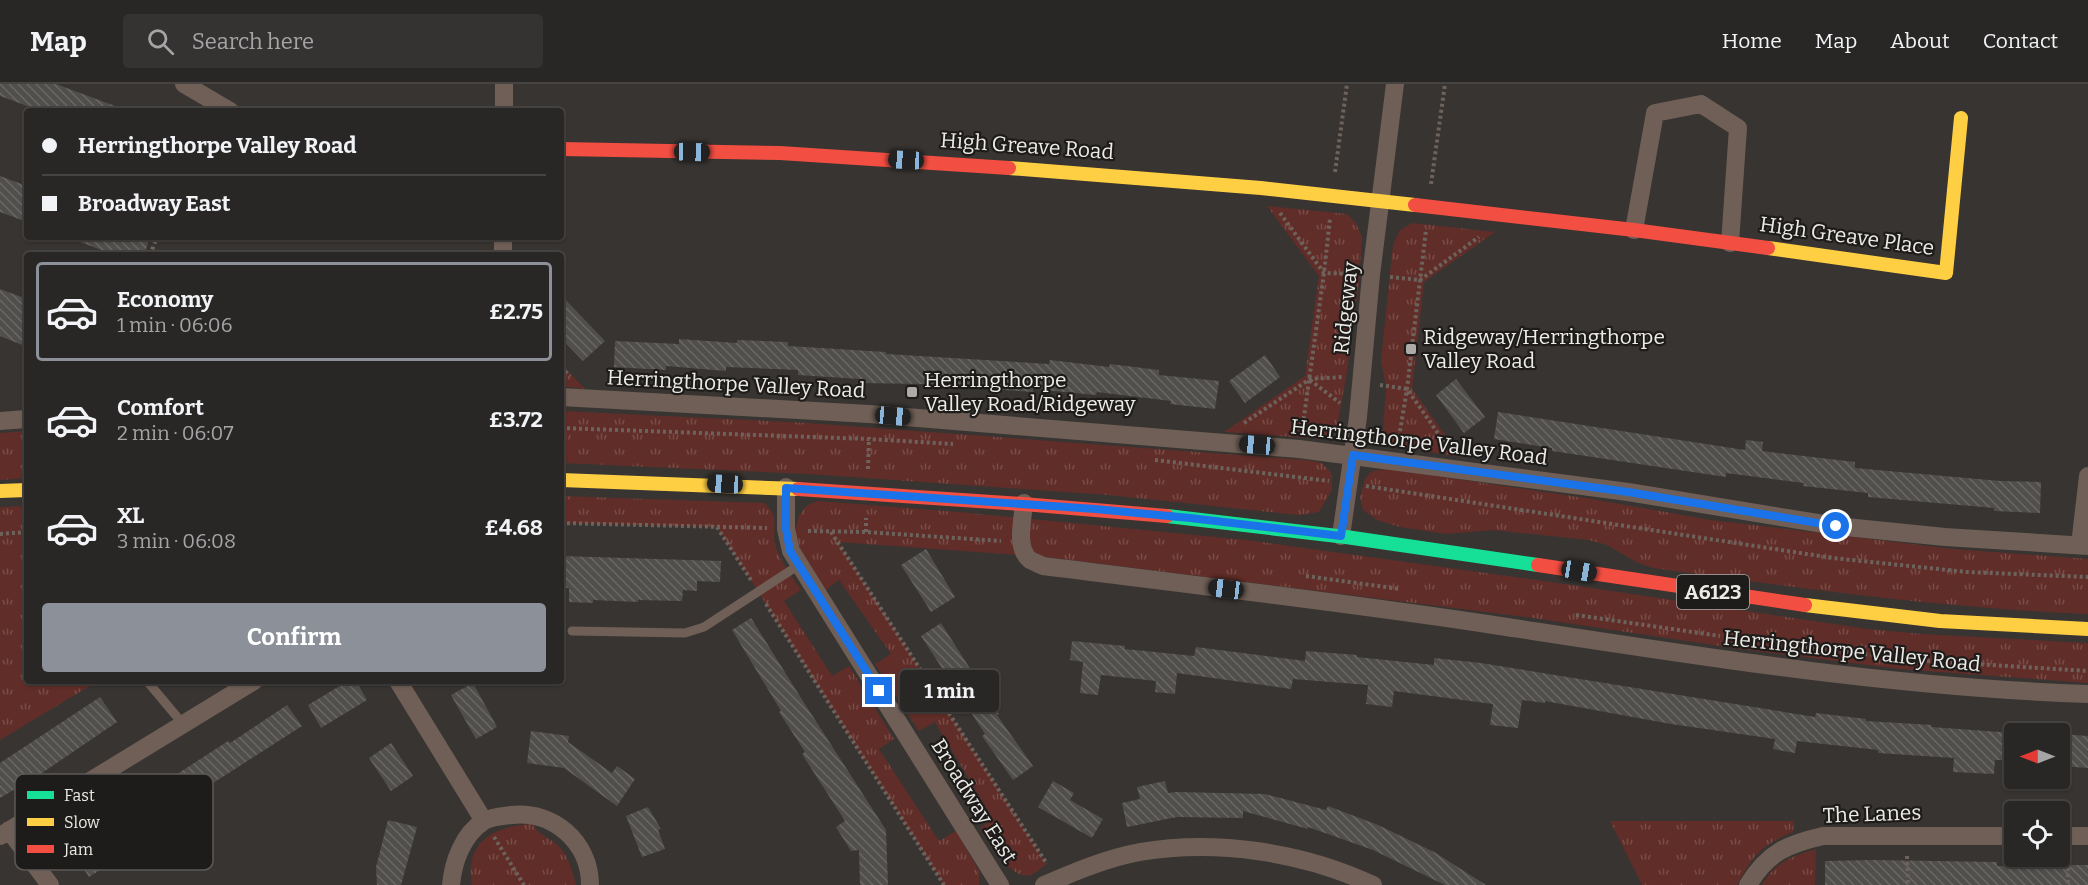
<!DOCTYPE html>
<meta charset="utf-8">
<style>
:root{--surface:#292725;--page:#353332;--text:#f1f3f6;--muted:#a5a5a7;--line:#454442;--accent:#8c9099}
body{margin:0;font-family:Bitter,serif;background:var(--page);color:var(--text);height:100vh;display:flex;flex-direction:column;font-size:22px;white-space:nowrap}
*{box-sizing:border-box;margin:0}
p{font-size:20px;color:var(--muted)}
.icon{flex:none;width:33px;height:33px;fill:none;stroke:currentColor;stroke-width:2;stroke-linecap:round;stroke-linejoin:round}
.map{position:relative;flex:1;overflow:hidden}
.sheet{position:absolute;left:24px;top:168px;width:540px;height:432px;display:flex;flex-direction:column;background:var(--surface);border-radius:6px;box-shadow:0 2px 4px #0004,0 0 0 2px var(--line)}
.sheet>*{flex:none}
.hud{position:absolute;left:24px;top:24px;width:540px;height:132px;border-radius:6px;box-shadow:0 2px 4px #0004,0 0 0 2px var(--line);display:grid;align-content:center;height:132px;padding:0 18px;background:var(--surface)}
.needle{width:39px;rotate:270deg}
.buttons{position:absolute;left:2004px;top:639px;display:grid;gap:12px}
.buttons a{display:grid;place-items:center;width:66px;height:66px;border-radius:6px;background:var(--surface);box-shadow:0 2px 4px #0004,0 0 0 2px var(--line);font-size:30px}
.end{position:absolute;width:27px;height:27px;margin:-14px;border:8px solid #1a73e8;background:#fff;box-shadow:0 0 0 3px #fff}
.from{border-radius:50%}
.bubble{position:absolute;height:42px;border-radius:6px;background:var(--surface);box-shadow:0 2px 4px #0004,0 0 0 2px var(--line);font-size:20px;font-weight:700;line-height:42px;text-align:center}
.car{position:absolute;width:18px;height:36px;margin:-18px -9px;border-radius:8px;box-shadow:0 0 4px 2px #0007;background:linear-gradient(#222 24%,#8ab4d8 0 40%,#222 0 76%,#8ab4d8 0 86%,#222 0)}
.hud b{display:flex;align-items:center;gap:21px;height:57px;font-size:22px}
.hud b+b{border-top:2px solid var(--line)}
.hud i{width:15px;height:15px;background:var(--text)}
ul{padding:10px 0 0;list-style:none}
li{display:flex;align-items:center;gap:18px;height:99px;margin:0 12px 9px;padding:0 6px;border:3px solid transparent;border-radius:6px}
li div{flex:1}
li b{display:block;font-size:22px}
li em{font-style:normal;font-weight:700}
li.on{border-color:var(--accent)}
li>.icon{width:54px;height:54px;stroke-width:1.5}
.cta{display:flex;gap:12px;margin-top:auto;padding:12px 18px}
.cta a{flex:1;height:69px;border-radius:6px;background:var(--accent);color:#fff;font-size:24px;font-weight:700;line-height:69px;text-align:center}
header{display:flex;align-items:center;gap:36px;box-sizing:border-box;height:84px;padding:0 30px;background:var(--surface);border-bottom:2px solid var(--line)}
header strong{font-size:28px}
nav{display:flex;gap:33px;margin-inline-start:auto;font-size:21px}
.search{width:420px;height:54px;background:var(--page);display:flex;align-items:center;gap:15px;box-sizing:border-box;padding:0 21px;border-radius:6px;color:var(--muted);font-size:22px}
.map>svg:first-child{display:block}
.grass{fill:url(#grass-tufts)}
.building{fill:url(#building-back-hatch)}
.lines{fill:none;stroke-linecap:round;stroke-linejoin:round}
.path{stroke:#6d635c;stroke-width:4;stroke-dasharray:3 3;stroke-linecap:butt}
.lane{stroke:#6f5f56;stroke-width:9}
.street{stroke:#6f5f56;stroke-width:18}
.fast{stroke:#16e098;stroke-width:14}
.slow{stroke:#ffcf43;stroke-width:14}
.jam{stroke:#f24e42;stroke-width:14}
.route{stroke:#1a73e8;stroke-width:8}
.poi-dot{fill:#adaba7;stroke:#1e1c1a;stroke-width:2}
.labels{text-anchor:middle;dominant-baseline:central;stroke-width:4.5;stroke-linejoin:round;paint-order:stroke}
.shield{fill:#1e1c1a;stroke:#afadaa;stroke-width:1.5}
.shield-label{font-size:20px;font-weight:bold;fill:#edebe7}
.street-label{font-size:21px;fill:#edebe7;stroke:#1e1c1a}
.poi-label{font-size:21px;fill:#edebe7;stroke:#1e1c1a;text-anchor:start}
.key{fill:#1e1c1a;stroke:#5c5a58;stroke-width:1.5}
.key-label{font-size:16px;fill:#edebe7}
</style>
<header>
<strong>Map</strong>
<div class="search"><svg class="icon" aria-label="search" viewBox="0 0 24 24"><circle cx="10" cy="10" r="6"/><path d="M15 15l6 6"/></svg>Search here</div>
<nav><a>Home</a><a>Map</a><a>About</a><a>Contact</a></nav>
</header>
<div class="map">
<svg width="2088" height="801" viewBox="0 0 2088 801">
<defs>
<pattern id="grass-tufts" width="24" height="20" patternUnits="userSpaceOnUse" patternTransform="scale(1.5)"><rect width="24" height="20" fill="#612d28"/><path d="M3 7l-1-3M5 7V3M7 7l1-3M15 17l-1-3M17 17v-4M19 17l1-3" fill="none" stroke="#784c47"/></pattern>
<pattern id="building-back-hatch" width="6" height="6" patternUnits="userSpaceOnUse" patternTransform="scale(1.5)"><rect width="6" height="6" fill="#504f4c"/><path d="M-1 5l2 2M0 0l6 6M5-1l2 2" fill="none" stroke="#6a6866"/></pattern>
</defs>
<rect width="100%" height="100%" fill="#373431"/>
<path class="grass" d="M 1267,122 L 1347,130 L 1356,139 L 1362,153 L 1359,198 L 1347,287 L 1337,344 L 1333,350 L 1323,355 L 1224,348 L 1305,292 L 1319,192 Z
M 1412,139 L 1495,148 L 1424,198 L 1412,305 L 1461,373 L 1382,360 L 1386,303 L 1381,276 L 1393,161 L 1400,146 Z
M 561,280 L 585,305 L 561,302 Z
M 561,327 L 808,339 L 1306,376 L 1322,379 L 1332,390 L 1332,406 L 1319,428 L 1299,431 L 1108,411 L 809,390 L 561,379 Z
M 27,347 L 27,394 L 0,396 L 0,349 Z
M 1387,385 L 1592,415 L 1711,436 L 1953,465 L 2088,475 L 2088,530 C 1942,524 1797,504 1653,484 L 1636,478 L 1607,461 L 1589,456 L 1493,446 L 1446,450 L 1400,443 L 1377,436 L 1363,426 L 1360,413 L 1365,395 L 1372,387 Z
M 561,412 L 764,419 C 782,434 770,445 776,463 C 781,478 792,493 801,506 L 784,517 L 832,592 L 849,582 L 894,655 L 879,665 L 939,757 L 956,747 L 979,787 L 979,801 L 944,801 L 717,443 L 561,439 Z
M 818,417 L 959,428 L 1246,456 L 1565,500 L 1868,545 L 1922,550 L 2088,559 L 2088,599 L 1900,585 L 1740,565 L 1533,534 L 1047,473 L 838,458 L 1047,780 C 1042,783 1036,789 1031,791 C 1011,797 989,758 980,744 L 993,735 L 935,638 L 919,647 L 875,580 L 891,570 L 839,496 L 824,507 L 796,465 L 795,447 L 799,432 L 806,422 Z
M 27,422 L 27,597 L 98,597 L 0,656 L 0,423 Z
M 1610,737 L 1794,737 L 1793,748 C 1760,762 1754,770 1737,801 L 1642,801 Z
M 532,740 C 539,750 545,752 554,758 C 568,769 572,785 576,801 L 472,801 C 464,758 494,742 532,740 Z
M 1816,765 L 1815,801 L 1762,801 C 1776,777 1791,773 1816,765 Z"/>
<path class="building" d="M 0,0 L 56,0 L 123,25 L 122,27 L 41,27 L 0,12 Z
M 0,92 L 27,102 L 27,138 L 0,128 Z
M 72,153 L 150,153 L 144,171 L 115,171 L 72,155 Z
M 0,205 L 27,215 L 27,263 L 0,252 Z
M 561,211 L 605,257 L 583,277 L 561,254 Z
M 679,255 L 737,259 L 737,256 L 788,258 L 788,262 L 886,268 L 886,270 L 1049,280 L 1050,276 L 1109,283 L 1110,280 L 1159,286 L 1159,291 L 1219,297 L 1215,325 L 1170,320 L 1171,317 L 1097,308 L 1096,311 L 1033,305 L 1033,308 L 922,300 L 860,299 L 860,295 L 798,291 L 798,286 L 726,283 L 726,287 L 666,282 L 666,286 L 614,283 L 615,257 L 679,260 Z
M 1265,271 L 1280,293 L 1245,319 L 1229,297 Z
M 1456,295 L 1485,333 L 1464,349 L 1436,311 Z
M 1498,328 L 1745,366 L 1746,356 L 1763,358 L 1762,367 L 1855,378 L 1855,384 L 2000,397 L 2041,398 L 2040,429 L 1994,427 L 1994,424 L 1868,413 L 1868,409 L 1803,402 L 1804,399 L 1726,389 L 1726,393 L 1552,367 L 1552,364 L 1494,355 Z
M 926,465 L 955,513 L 931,528 L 901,481 Z
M 561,472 L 721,477 L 720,498 L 697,497 L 697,507 L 683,506 L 682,517 L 638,516 L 638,518 L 593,516 L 593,519 L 569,518 L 569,504 L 561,504 Z
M 751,534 L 801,614 L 886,746 L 888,801 L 860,801 L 859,766 L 851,767 L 836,743 L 845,737 L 802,670 L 805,668 L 779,628 L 781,627 L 732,546 Z
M 941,539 L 999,630 L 997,631 L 1033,682 L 1013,696 L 982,652 L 985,650 L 921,552 Z
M 1072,557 L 1125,562 L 1125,565 L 1194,572 L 1196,563 L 1305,577 L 1306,567 L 1357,571 L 1357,573 L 1434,581 L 1434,574 L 1481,579 L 1815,633 L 1816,629 L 1866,635 L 1866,637 L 1932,641 L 1931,643 L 2014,649 L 2014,676 L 1995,676 L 1994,690 L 1953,688 L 1954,674 L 1878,669 L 1878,666 L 1797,657 L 1795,669 L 1773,665 L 1775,655 L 1671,640 L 1545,617 L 1545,619 L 1522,616 L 1518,644 L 1490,641 L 1493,620 L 1394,607 L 1392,623 L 1366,620 L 1368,601 L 1293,595 L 1291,605 L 1177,589 L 1175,610 L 1155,608 L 1156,597 L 1101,591 L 1098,611 L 1080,609 L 1083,578 L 1070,576 Z
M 348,597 L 356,597 L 367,616 L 321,644 L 308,621 Z
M 473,599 L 497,643 L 476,655 L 451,611 Z
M 100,613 L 117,638 L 42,689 L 0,714 L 0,679 Z
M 287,621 L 302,642 L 196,710 L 193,706 L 161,727 L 166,735 L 130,759 L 133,765 L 89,793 L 74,770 L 134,731 L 128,722 L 228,657 L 230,659 Z
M 531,647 L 569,652 L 568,658 L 612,689 L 617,682 L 635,695 L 617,722 L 564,684 L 527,679 Z
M 2060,650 L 2088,652 L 2088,684 L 2060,682 Z
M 391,659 L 413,692 L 391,707 L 369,674 Z
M 1053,697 L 1074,709 L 1070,716 L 1103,735 L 1092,754 L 1038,723 Z
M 1165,697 L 1168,709 L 1176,708 L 1265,710 L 1326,726 L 1328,722 L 1378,741 L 1434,768 L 1486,801 L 1445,801 L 1373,766 L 1308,743 L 1308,745 L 1243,727 L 1243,734 L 1177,733 L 1127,743 L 1122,719 L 1140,715 L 1137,703 Z
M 648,723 L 661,745 L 658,746 L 665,765 L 642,773 L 626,732 Z
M 388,736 L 417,743 L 401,801 L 377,801 L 376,783 Z
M 1872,776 L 1997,778 L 1997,782 L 2043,783 L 2043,781 L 2088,781 L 2088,801 L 1825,801 L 1825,777 Z"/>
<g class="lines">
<path class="path" d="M 1335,88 L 1347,0
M 1431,100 L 1445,0
M 1280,129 L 1324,189 L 1353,190
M 150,171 L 157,153
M 1390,193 L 1420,196 L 1479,153
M 561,283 L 570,292
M 1310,296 L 1340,319
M 1380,301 L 1407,305 L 1449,365
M 1244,339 L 1310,295 L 1343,293
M 561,344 L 869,355 L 953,360
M 1302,347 L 1324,189 L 1330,134
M 1398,359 L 1407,305 L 1426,146
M 1155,376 L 1329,397
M 868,385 L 869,353
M 1366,402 L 1833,474 L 1967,488 L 2088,493
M 561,439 L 767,444
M 717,443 L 751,496
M 808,447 L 866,448 L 1001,457
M 831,448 L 1047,780
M 866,448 L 866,434
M 0,450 L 27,448
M 1306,492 L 1400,505
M 766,520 L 944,801
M 1576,531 L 1720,552
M 1787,561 L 1890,573
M 1927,577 L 2088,587
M 494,753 L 524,801
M 1907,772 L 1908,801
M 2068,772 L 2068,801"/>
<path class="lane" d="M 572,547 L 685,549 L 704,543 L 799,481
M 147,597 L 183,640"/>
<path class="street" d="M 184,0 L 230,27
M 504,27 L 504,0
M 1634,146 L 1655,29 L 1701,20 L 1738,44 L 1730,159
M 503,153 L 503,171
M 561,313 L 869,330 L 1299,365 L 1628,408 L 1836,442 L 1945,453 L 2088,462
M 0,337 L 27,335
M 786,403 L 786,445 L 791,467 L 1000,801
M 1024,419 C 1023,435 1015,464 1030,476 C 1034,478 1039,480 1043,482 C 1187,500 1331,517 1474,538 C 1678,569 1882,603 2088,610
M 1341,452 L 1358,333 L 1371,191 L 1395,0
M 2080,461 L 2088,392
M 398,597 L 484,737
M 9,746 L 50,801
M 0,752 L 254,597
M 2060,752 L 2088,752
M 451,801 C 453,778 463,750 484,737 C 491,733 503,732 511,731 C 553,726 590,758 590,801
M 1044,801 C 1074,788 1107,774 1140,768 C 1216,755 1303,768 1373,801
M 1748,801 C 1768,768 1788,760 1823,752 L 2014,752"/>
<path class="fast" d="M 1167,432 L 1346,453 L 1538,481"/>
<path class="slow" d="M 1009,84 L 1261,104 L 1415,121
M 1768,164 L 1946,189 L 1961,34
M 561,396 L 798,405
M 0,407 L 27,406
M 1805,521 L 1940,537 L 2088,545"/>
<path class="jam" d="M 561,65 L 780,69 L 1009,84
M 1415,121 L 1634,146 L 1768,164
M 798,405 L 1023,420 L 1167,432
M 1538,481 L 1805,521"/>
</g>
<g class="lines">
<path class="route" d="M 879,607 L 790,467 L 786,445 L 786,404 L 1095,425 L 1190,434 L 1341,452 L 1353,371 L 1628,408 L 1836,442"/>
</g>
<g class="poi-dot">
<rect x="1405" y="259" width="12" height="12" rx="3"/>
<rect x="906" y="302" width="12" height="12" rx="3"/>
</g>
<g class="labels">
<rect class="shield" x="1677" y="491" width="72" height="34" rx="4.5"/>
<g class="shield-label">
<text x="1713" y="508">A6123</text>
</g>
<g class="street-label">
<text transform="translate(1027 62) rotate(4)">High Greave Road</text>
<text transform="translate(1847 152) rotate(8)">High Greave Place</text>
<text transform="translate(1346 224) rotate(-84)">Ridgeway</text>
<text transform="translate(736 300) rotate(3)">Herringthorpe Valley Road</text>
<text transform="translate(1419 358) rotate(7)">Herringthorpe Valley Road</text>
<text transform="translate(1852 567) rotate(6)">Herringthorpe Valley Road</text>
<text transform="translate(974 717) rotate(58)">Broadway East</text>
<text transform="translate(1872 730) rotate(-2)">The Lanes</text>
</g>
<g class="poi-label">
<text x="1423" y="253">Ridgeway/Herringthorpe<tspan x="1423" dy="24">Valley Road</tspan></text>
<text x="924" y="296">Herringthorpe<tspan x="924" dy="24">Valley Road/Ridgeway</tspan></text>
</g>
</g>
<rect x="15" y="690" width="198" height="96" rx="9" class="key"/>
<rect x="27" y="707" width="27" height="8" fill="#16e098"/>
<rect x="27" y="734" width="27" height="8" fill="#ffcf43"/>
<rect x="27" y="761" width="27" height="8" fill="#f24e42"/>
<g class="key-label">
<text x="64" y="717">Fast</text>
<text x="64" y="744">Slow</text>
<text x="64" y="771">Jam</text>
</g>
</svg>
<div class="buttons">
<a><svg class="needle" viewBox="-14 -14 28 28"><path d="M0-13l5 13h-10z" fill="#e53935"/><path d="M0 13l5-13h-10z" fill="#a5a5a7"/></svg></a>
<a><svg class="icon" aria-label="locate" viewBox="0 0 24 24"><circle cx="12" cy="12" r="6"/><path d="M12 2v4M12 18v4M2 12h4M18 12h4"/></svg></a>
</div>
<i class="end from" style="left:1836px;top:442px"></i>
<i class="end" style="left:879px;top:607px"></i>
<div class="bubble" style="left:900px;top:586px;width:99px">1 min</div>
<i class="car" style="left:692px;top:68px;rotate:91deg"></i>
<i class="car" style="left:906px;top:76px;rotate:273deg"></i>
<i class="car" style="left:893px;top:332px;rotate:95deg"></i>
<i class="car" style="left:1257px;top:361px;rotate:275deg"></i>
<i class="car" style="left:725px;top:400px;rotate:273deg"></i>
<i class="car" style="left:1579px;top:487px;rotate:99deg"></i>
<i class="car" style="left:1226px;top:505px;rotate:277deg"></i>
<div class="hud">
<b><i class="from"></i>Herringthorpe Valley Road</b>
<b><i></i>Broadway East</b>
</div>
<section class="sheet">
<ul>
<li class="on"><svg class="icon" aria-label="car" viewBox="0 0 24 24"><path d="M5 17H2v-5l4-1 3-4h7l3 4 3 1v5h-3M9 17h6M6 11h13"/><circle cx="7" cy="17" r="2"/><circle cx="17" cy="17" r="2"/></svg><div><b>Economy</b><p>1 min · 06:06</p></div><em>£2.75</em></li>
<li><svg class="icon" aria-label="car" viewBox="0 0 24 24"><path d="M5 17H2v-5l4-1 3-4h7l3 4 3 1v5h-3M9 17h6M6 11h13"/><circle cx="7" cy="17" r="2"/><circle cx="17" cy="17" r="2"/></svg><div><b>Comfort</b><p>2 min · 06:07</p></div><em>£3.72</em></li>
<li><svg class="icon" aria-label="car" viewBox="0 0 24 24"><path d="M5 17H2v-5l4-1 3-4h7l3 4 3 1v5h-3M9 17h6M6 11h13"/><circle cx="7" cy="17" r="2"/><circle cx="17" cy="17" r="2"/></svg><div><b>XL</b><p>3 min · 06:08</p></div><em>£4.68</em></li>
</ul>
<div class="cta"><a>Confirm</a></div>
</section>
</div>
